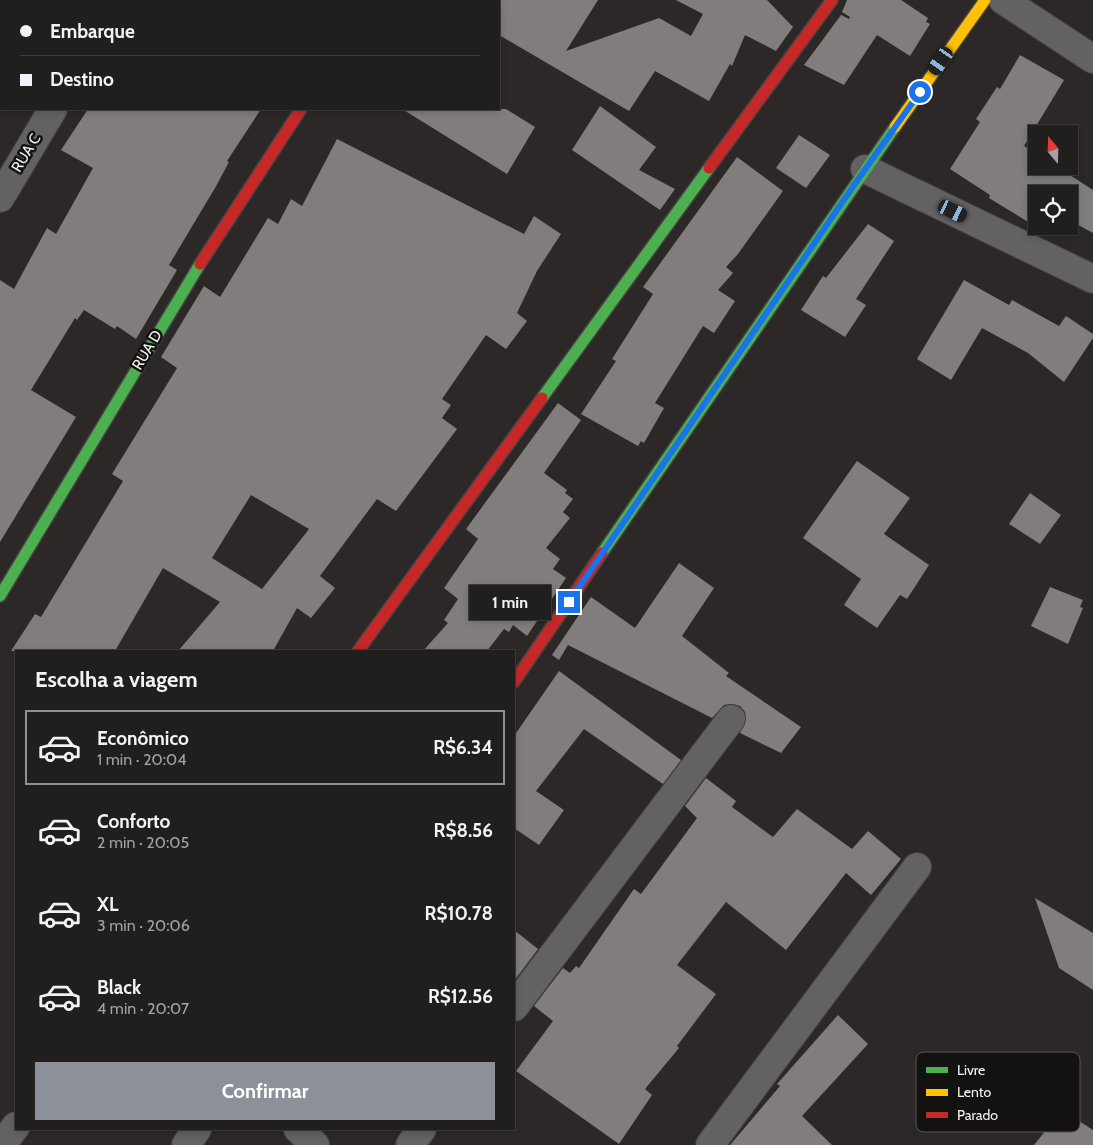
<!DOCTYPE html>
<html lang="pt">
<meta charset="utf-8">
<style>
:root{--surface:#211e1e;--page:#292727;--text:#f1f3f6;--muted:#a2a2a4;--line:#3e3c3c;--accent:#8c9099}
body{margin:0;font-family:Cabin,sans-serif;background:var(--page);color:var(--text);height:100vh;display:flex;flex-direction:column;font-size:19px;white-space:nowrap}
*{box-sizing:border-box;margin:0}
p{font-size:16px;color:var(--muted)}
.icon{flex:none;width:28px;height:28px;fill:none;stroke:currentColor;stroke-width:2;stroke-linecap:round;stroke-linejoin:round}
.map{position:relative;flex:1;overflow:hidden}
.details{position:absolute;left:15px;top:650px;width:500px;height:480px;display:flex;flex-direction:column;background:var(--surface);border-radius:0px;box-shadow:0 2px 8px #0003,0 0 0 1px var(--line)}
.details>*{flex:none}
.banner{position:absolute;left:0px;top:0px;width:500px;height:110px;box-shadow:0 2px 8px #0003,0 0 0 1px var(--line);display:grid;align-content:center;height:110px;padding:0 20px;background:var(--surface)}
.needle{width:32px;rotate:341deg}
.tools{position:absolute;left:1028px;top:125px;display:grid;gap:10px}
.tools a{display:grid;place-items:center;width:50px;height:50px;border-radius:0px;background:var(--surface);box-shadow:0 2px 8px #0003,0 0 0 1px var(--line);font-size:25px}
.end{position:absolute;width:22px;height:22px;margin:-11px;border:6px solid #1a73e8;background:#fff;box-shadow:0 0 0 2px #fff}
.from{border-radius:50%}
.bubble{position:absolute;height:35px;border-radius:0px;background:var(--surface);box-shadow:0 2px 8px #0003,0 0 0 1px var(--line);font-size:16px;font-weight:700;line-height:35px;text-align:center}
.car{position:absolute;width:15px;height:30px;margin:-15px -8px;border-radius:6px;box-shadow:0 0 4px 1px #0007;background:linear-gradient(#222 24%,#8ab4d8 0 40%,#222 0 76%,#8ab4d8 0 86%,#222 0)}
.banner b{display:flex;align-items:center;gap:18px;height:48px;font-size:19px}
.banner b+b{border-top:1px solid var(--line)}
.banner i{width:12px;height:12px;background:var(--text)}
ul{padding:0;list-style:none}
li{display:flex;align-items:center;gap:15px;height:75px;margin:0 10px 8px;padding:0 10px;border:2px solid transparent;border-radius:0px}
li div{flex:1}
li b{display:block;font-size:19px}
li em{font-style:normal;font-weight:700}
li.on{border-color:var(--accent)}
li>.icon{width:45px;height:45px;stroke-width:1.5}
h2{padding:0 20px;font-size:22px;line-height:60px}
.button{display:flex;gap:10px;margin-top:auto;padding:10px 20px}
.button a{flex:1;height:58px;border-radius:0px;background:var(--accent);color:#fff;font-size:20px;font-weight:700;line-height:58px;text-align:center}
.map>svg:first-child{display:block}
.building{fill:#817d7d;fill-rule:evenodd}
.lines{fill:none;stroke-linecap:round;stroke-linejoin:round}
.street-casing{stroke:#464343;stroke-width:30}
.fast-casing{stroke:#464343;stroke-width:14}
.slow-casing{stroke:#464343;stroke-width:14}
.jam-casing{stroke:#464343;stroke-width:14}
.street{stroke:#636161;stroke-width:28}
.fast{stroke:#4caf50;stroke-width:11}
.slow{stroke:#ffc107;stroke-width:11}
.jam{stroke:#c62828;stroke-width:11}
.route{stroke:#1a73e8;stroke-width:6}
.labels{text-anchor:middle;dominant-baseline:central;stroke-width:5;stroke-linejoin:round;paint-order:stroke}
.street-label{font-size:15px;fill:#f8f3f3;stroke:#141111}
.key{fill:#141111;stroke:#585555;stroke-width:1}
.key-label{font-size:14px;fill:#f8f3f3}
</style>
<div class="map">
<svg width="1093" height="1145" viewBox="0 0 1093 1145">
<rect width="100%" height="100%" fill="#2c2828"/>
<path class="building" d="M 499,0 L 598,0 L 566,51 L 659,18 L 691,36 L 703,14 L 676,0 L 767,0 L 793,27 L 776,51 L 745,35 L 732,66 L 730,64 L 709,101 L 655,71 L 629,111 L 499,35 Z
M 847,0 L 901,0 L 928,18 L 926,22 L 930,24 L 910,56 L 877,35 L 844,85 L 804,65 L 841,15 L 849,19 L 850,17 L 842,12 Z
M 1020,55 L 1064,80 L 1024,146 L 1036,153 L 1036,166 L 1056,166 L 1093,190 L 1093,233 L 1069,220 L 1069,194 L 1036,194 L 1036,226 L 1044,226 L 1041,230 L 989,198 L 990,195 L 950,169 L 980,122 L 976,119 L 997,87 L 1000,89 Z
M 600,106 L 656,147 L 639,170 L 675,189 L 660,210 L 572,150 Z
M 88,109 L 261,109 L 227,161 L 229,162 L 215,188 L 169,265 L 177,270 L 136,339 L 117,326 L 115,329 L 84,310 L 77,320 L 75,318 L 31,390 L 76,417 L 0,542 L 0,280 L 14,289 L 47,228 L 56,234 L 93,168 L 61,150 Z
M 402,109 L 506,109 L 535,127 L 507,174 Z
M 799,135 L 830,155 L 806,188 L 776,168 Z
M 337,139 L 524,234 L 534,216 L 561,234 L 537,271 L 517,313 L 527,321 L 506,349 L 486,335 L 442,399 L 451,405 L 442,418 L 457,429 L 396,511 L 377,499 L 320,576 L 335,588 L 311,618 L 297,608 L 273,651 L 178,651 L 220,602 L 163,568 L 115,651 L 11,651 L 35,614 L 41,617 L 123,481 L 112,474 L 177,368 L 161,357 L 204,286 L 220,297 L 268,218 L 278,224 L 291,199 L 302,206 ZM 251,495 L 309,529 L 262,589 L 212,558 Z
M 737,157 L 783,191 L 738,254 L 726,267 L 733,273 L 718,290 L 735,301 L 714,333 L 703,326 L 655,403 L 664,408 L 644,443 L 641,441 L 638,446 L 581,414 L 616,361 L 612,359 L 653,294 L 643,287 Z
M 868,224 L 894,241 L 856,299 L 866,305 L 845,337 L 801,310 L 823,276 L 826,278 Z
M 964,280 L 1009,305 L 1012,300 L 1059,326 L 1066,316 L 1093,334 L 1093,338 L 1064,382 L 1028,353 L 982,328 L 951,380 L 917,359 Z
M 558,403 L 581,420 L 544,473 L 567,490 L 565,493 L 573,499 L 563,512 L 570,518 L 546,548 L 560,559 L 553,569 L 566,578 L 527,636 L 513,625 L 509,632 L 504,629 L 487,651 L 423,651 L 448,623 L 444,620 L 458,599 L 444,588 L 478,539 L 466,529 Z
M 857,461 L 910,498 L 884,534 L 929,565 L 907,599 L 900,595 L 877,628 L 844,605 L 861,579 L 803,538 Z
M 1030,493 L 1061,515 L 1040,544 L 1009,524 Z
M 679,563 L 714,588 L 682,636 L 729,673 L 726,676 L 801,727 L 781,753 L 740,733 L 746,720 L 745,712 L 740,706 L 732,704 L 724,705 L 712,718 L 568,645 L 559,660 L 552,655 L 591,597 L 635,628 Z
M 1050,587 L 1083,600 L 1080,607 L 1083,608 L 1068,644 L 1031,626 Z
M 559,671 L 681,760 L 663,784 L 584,729 L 536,791 L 564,810 L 539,845 L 514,828 L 514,736 Z
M 706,778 L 736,801 L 732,807 L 773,837 L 797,809 L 852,849 L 868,831 L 901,859 L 871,895 L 846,873 L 786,950 L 726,902 L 677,965 L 716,994 L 677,1046 L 679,1048 L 645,1089 L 652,1095 L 619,1144 L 516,1071 L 553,1021 L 534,1006 L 563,968 L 570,973 L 576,966 L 579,968 L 634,889 L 641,894 L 697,818 L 685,806 Z
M 1035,898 L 1093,933 L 1093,990 L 1059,968 Z
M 514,930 L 538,949 L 514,981 Z
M 838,1015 L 868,1044 L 802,1116 L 832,1145 L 730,1145 L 780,1086 L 777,1084 Z
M 1062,1110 L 1093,1130 L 1093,1145 L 1034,1145 Z"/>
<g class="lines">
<defs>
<path id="street" d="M 1003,0 L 1093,59
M 116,1 L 117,0
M 365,1 L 366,0
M 865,169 L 1093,279
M 0,198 L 53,109
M 514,1007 L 731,719
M 298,1129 L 315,1145
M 2,1145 L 16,1126
M 186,1145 L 197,1129
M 410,1145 L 422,1129
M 710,1145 L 917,867"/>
<path id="fast" d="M 542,398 L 709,168
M 602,553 L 895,127
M 0,596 L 200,264"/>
<path id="slow" d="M 895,127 L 985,0"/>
<path id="jam" d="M 709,168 L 832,0
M 200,264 L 301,109
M 358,651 L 542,398
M 514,682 L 602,553"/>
</defs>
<use href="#street" class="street-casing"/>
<use href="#fast" class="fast-casing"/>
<use href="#slow" class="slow-casing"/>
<use href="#jam" class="jam-casing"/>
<use href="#street" class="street"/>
<use href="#fast" class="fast"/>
<use href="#slow" class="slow"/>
<use href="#jam" class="jam"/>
</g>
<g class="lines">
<path class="route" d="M 569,602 L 854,185 L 920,92"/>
</g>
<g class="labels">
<g class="street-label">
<text transform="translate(26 153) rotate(-59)">RUA C</text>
<text transform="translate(147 350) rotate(-59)">RUA D</text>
</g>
</g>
<rect x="916" y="1052" width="164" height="80" rx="8" class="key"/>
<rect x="926" y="1067" width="22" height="6" fill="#4caf50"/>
<rect x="926" y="1089" width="22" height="7" fill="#ffc107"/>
<rect x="926" y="1112" width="22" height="6" fill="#c62828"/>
<g class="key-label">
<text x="957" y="1075">Livre</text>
<text x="957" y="1097">Lento</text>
<text x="957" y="1120">Parado</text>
</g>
</svg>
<div class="tools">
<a><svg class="needle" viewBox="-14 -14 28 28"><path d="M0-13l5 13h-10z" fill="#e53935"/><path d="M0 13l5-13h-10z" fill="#a2a2a4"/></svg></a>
<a><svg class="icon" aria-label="locate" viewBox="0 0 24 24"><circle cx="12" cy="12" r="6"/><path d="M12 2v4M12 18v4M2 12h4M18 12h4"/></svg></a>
</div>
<i class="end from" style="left:920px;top:92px"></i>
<i class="end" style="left:569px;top:602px"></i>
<div class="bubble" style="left:469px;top:585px;width:82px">1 min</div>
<i class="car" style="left:941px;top:61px;rotate:215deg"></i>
<i class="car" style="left:953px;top:211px;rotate:116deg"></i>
<div class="banner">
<b><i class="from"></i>Embarque</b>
<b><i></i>Destino</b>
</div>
<section class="details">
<h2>Escolha a viagem</h2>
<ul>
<li class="on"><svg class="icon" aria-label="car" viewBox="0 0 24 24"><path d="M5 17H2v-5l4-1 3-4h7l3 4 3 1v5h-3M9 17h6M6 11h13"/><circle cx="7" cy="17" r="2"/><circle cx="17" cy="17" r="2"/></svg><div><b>Econômico</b><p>1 min · 20:04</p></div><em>R$6.34</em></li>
<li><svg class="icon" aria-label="car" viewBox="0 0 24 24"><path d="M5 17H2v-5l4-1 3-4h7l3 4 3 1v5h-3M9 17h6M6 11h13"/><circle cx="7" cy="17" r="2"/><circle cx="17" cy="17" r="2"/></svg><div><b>Conforto</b><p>2 min · 20:05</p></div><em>R$8.56</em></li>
<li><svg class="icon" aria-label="car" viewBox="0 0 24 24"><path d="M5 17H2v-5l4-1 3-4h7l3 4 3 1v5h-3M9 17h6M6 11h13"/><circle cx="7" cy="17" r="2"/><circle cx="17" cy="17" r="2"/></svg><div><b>XL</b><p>3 min · 20:06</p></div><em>R$10.78</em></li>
<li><svg class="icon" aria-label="car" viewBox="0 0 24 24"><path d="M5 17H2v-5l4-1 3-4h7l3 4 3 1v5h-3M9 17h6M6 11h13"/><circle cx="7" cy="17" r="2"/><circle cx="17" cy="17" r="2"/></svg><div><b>Black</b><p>4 min · 20:07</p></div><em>R$12.56</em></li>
</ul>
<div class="button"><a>Confirmar</a></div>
</section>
</div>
